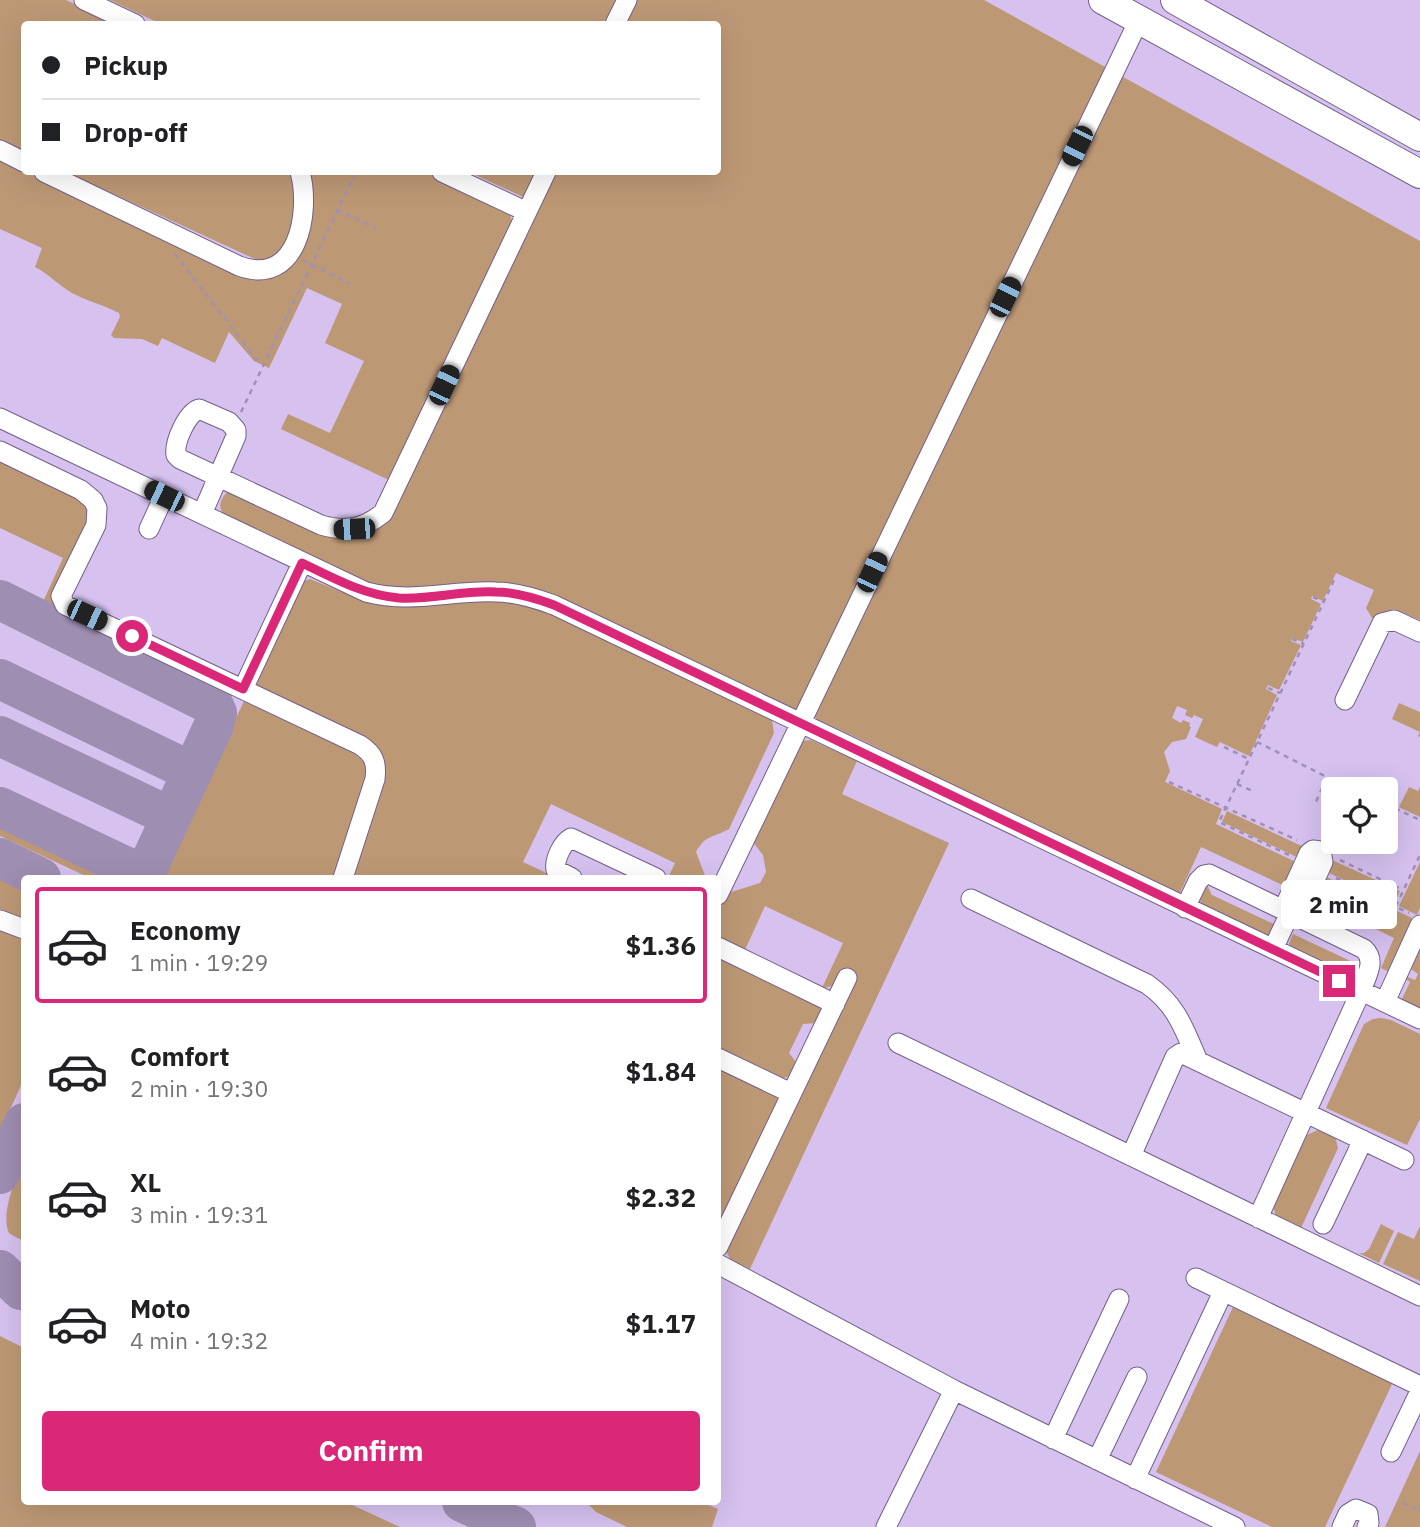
<!DOCTYPE html>
<meta charset="utf-8">
<style>
:root{--surface:#fff;--page:#f6f6f6;--text:#202124;--muted:#757577;--line:#e0e0e0;--accent:#db2777}
body{margin:0;font-family:"IBM Plex Sans",sans-serif;background:var(--page);color:var(--text);height:100vh;display:flex;flex-direction:column;font-size:26px;white-space:nowrap}
*{box-sizing:border-box;margin:0}
p{font-size:23px;color:var(--muted)}
.icon{flex:none;width:38px;height:38px;fill:none;stroke:currentColor;stroke-width:2;stroke-linecap:round;stroke-linejoin:round}
.map{position:relative;flex:1;overflow:hidden}
.drawer{position:absolute;left:21px;top:875px;width:700px;height:630px;display:flex;flex-direction:column;background:var(--surface);border-radius:7px;box-shadow:0 7px 28px #0002}
.drawer>*{flex:none}
.banner{position:absolute;left:21px;top:21px;width:700px;height:154px;border-radius:7px;box-shadow:0 7px 28px #0002;display:grid;align-content:center;height:154px;padding:0 21px;background:var(--surface)}
.fabs{position:absolute;left:1321px;top:777px;display:grid;gap:14px}
.fabs a{display:grid;place-items:center;width:77px;height:77px;border-radius:7px;background:var(--surface);box-shadow:0 7px 28px #0002;font-size:35px}
.end{position:absolute;width:32px;height:32px;margin:-16px;border:9px solid #db2777;background:#fff;box-shadow:0 0 0 4px #fff}
.from{border-radius:50%}
.bubble{position:absolute;height:49px;border-radius:7px;background:var(--surface);box-shadow:0 7px 28px #0002;font-size:23px;font-weight:800;line-height:49px;text-align:center}
.car{position:absolute;width:21px;height:42px;margin:-21px -10px;border-radius:9px;box-shadow:0 0 5px 2px #0007;background:linear-gradient(#222 24%,#8ab4d8 0 40%,#222 0 76%,#8ab4d8 0 86%,#222 0)}
.banner b{display:flex;align-items:center;gap:24px;height:66px;font-size:26px}
.banner b+b{border-top:2px solid var(--line)}
.banner i{width:18px;height:18px;background:var(--text)}
ul{padding:12px 0 0;list-style:none}
li{display:flex;align-items:center;gap:21px;height:116px;margin:0 14px 10px;padding:0 7px;border:4px solid transparent;border-radius:7px}
li div{flex:1}
li b{display:block;font-size:26px}
li em{font-style:normal;font-weight:800}
li.current{border-color:var(--accent)}
li>.icon{width:63px;height:63px;stroke-width:1.5}
.cta{display:flex;gap:14px;margin-top:auto;padding:14px 21px}
.cta a{flex:1;height:80px;border-radius:7px;background:var(--accent);color:#fff;font-size:28px;font-weight:800;line-height:80px;text-align:center}
.map>svg:first-child{display:block}
.green{fill:#bd9875}
.lines{fill:none;stroke-linecap:round;stroke-linejoin:round}
.taxiway{stroke:#9e8eb2;stroke-width:40}
.minor-casing{stroke:#736089;stroke-width:21}
.highway-casing{stroke:#736089;stroke-width:30}
.path{stroke:#a190b5;stroke-width:2.5;stroke-dasharray:5 5;stroke-linecap:butt}
.minor{stroke:#fff;stroke-width:19}
.highway{stroke:#fff;stroke-width:28}
.route{stroke:#db2777;stroke-width:9}
</style>
<div class="map">
<svg width="1420" height="1527" viewBox="0 0 1420 1527">
<rect width="100%" height="100%" fill="#d6c1ef"/>
<path class="green" d="M 0,0 L 66,0 L 117,24 L 24,24 L 24,152 L 0,141 Z
M 110,0 L 984,0 L 1420,241 L 1420,620 L 1394,609 L 1380,613 L 1375,623 L 1366,608 L 1374,590 L 1336,573 L 1323,601 L 1312,596 L 1311,599 L 1321,604 L 1303,642 L 1292,638 L 1291,641 L 1301,645 L 1279,690 L 1268,685 L 1266,689 L 1277,695 L 1249,756 L 1220,742 L 1217,747 L 1195,737 L 1203,719 L 1194,715 L 1192,718 L 1185,715 L 1187,710 L 1177,706 L 1172,718 L 1181,723 L 1183,720 L 1190,723 L 1189,726 L 1191,727 L 1186,739 L 1172,742 L 1164,752 L 1170,771 L 1165,782 L 1222,809 L 1216,824 L 1300,864 L 1289,888 L 1201,847 L 1178,897 L 866,742 L 548,594 L 409,590 L 371,585 L 224,515 C 217,506 221,498 228,491 L 337,536 C 364,541 377,533 392,512 L 538,204 L 469,172 L 718,172 L 718,24 L 161,24 Z
M 0,160 L 246,274 L 293,261 C 310,223 319,214 308,172 L 427,172 L 502,207 L 509,213 L 513,223 L 393,482 L 281,429 L 288,414 L 330,433 L 364,361 L 325,343 L 342,304 L 307,288 L 269,368 L 254,361 L 229,332 L 215,363 L 162,338 L 158,346 L 142,339 L 114,338 L 111,335 L 120,317 L 119,313 C 104,305 87,301 72,293 C 58,285 49,274 35,267 L 42,248 L 0,229 Z
M 66,172 L 291,172 C 298,198 297,265 257,260 Z
M 0,455 L 81,494 L 92,514 L 58,594 L 235,689 L 232,696 L 42,604 L 63,558 L 0,528 Z
M 310,579 L 362,600 L 503,602 L 541,609 L 772,720 L 774,733 L 729,829 C 713,838 706,834 696,852 L 706,878 L 668,878 L 675,863 L 551,804 L 523,862 L 557,878 L 158,878 L 302,582 Z
M 1399,703 L 1420,712 L 1420,737 L 1418,736 L 1420,732 L 1392,719 Z
M 811,740 L 857,761 L 842,794 L 949,843 L 750,1269 L 730,1259 L 725,1249 L 833,986 L 822,988 L 843,943 L 765,906 L 745,950 L 718,938 L 718,913 L 728,893 L 760,883 L 766,872 L 763,855 L 752,841 L 802,741 Z
M 1409,787 L 1418,791 L 1420,787 L 1420,817 L 1399,807 Z
M 1227,811 L 1308,849 L 1303,860 L 1222,822 Z
M 0,821 L 117,876 L 116,878 L 90,878 L 0,836 Z
M 1330,859 L 1400,891 L 1394,904 L 1325,871 Z
M 1420,862 L 1420,908 L 1417,915 L 1399,906 Z
M 1322,875 L 1414,919 L 1389,972 L 1381,968 L 1394,938 L 1312,898 Z
M 0,878 L 24,890 L 24,919 L 0,909 Z
M 1207,885 L 1212,895 L 1276,925 L 1269,935 L 1201,905 L 1200,898 Z
M 0,930 L 24,939 L 24,1079 L 0,1131 Z
M 1293,934 L 1361,966 L 1357,974 L 1350,977 L 1290,948 L 1289,943 Z
M 1420,949 L 1420,1010 L 1401,1001 L 1410,982 L 1406,979 L 1407,977 L 1415,980 L 1418,974 L 1411,969 Z
M 718,956 L 819,1004 L 822,1012 L 816,1023 L 803,1024 L 789,1053 L 796,1062 L 791,1076 L 783,1078 L 718,1047 Z
M 1381,1018 L 1391,1020 L 1420,1034 L 1420,1119 L 1407,1145 L 1326,1108 L 1364,1024 L 1373,1019 Z
M 718,1064 L 781,1095 L 718,1231 Z
M 1320,1129 L 1335,1136 L 1338,1148 L 1301,1228 L 1276,1216 L 1273,1206 L 1307,1135 Z
M 24,1158 L 24,1241 C 20,1239 13,1236 9,1233 C 0,1215 16,1177 24,1158 Z
M 1381,1224 L 1394,1231 L 1379,1263 L 1359,1253 L 1364,1253 L 1369,1249 Z
M 1420,1226 L 1420,1281 L 1383,1264 L 1398,1232 L 1414,1239 Z
M 1233,1307 L 1393,1382 L 1325,1527 L 1272,1527 L 1156,1472 Z
M 0,1336 L 24,1348 L 24,1502 L 346,1502 L 400,1527 L 0,1527 Z
M 1420,1451 L 1420,1527 L 1385,1527 Z
M 586,1502 L 702,1502 L 718,1509 L 712,1527 L 627,1527 L 596,1512 Z"/>
<g class="lines">
<path class="taxiway" d="M 0,600 L 214,706 L 217,713 L 214,725 L 143,878
M 0,679 L 192,772
M 0,736 L 171,817
M 0,807 L 144,875
M 0,858 L 41,878
M 0,1174 L 24,1123
M 0,1270 L 21,1290
M 462,1502 L 516,1527"/>
<defs>
<path id="minor" d="M 84,0 L 135,24
M 615,24 L 627,0
M 0,150 L 24,162
M 44,172 L 239,266 C 298,288 311,212 300,172
M 442,172 L 527,212
M 0,418 L 366,592 C 413,604 449,590 496,592 C 516,592 535,598 554,605 L 1420,1019
M 0,451 L 81,490 L 93,500 L 97,508 L 96,525 L 61,596 L 65,605 L 360,745 C 374,754 377,763 375,779 L 343,878
M 202,514 L 236,436 L 236,430 L 229,422 L 199,409 C 187,413 174,442 176,455 L 180,459 L 321,525 C 346,532 363,529 383,513 L 546,172
M 149,529 L 164,496
M 243,689 L 302,563
M 1345,700 L 1382,623 L 1394,620 L 1420,632
M 572,878 L 556,870 C 554,860 562,843 571,838 L 656,878
M 718,895 L 1139,20
M 971,899 L 1147,984 C 1177,1005 1184,1029 1198,1061
M 1185,908 L 1198,881 L 1204,875 L 1209,874 L 1364,949 C 1377,961 1366,976 1361,991 L 1258,1218
M 1283,910 L 1309,853 L 1313,850 L 1321,851 L 1323,862 L 1298,917
M 0,920 L 24,929
M 718,947 L 835,1004
M 1273,949 L 1290,913
M 1385,1002 L 1420,925
M 898,1043 L 1420,1296
M 718,1058 L 791,1093
M 1131,1156 L 1175,1057 L 1181,1053 L 1404,1160
M 1323,1224 L 1363,1140
M 718,1247 L 847,978
M 718,1264 L 954,1390 L 1235,1527
M 1196,1278 L 1420,1386
M 1053,1439 L 1119,1299
M 1391,1452 L 1420,1391
M 1097,1460 L 1137,1377
M 1135,1479 L 1223,1292
M 886,1527 L 954,1390
M 1342,1527 L 1348,1514 L 1356,1509 L 1368,1514 L 1369,1523 L 1367,1527"/>
<path id="highway" d="M 1103,0 L 1420,174
M 1175,0 L 1420,137"/>
</defs>
<use href="#minor" class="minor-casing"/>
<use href="#highway" class="highway-casing"/>
<path class="path" d="M 337,210 L 376,228
M 175,254 L 256,359 L 263,362
M 303,260 L 350,284
M 241,412 L 356,172
M 1313,597 L 1324,602
M 1292,639 L 1304,644
M 1268,688 L 1280,693
M 1257,742 L 1327,777 L 1315,804
M 1224,747 L 1249,759
M 1169,782 L 1297,840
M 1237,784 L 1255,792
M 1386,804 L 1420,820
M 1289,855 L 1219,822 L 1336,576
M 1340,860 L 1403,890
M 1336,878 L 1409,913
M 1396,906 L 1420,855
M 1403,1503 L 1420,1511"/>
<use href="#minor" class="minor"/>
<use href="#highway" class="highway"/>
</g>
<g class="lines">
<path class="route" d="M 132,636 L 243,689 L 302,563 C 333,578 364,595 399,598 C 431,600 463,590 496,592 C 516,592 535,598 554,605 L 1339,981"/>
</g>
</svg>
<div class="fabs">
<a><svg class="icon" aria-label="locate" viewBox="0 0 24 24"><circle cx="12" cy="12" r="6"/><path d="M12 2v4M12 18v4M2 12h4M18 12h4"/></svg></a>
</div>
<i class="end from" style="left:132px;top:636px"></i>
<i class="end" style="left:1339px;top:981px"></i>
<div class="bubble" style="left:1281px;top:880px;width:116px">2 min</div>
<i class="car" style="left:1077px;top:146px;rotate:206deg"></i>
<i class="car" style="left:1005px;top:297px;rotate:26deg"></i>
<i class="car" style="left:444px;top:385px;rotate:25deg"></i>
<i class="car" style="left:164px;top:496px;rotate:296deg"></i>
<i class="car" style="left:354px;top:529px;rotate:268deg"></i>
<i class="car" style="left:872px;top:572px;rotate:25deg"></i>
<i class="car" style="left:87px;top:615px;rotate:115deg"></i>
<div class="banner">
<b><i class="from"></i>Pickup</b>
<b><i></i>Drop-off</b>
</div>
<section class="drawer">
<ul>
<li class="current"><svg class="icon" aria-label="car" viewBox="0 0 24 24"><path d="M5 17H2v-5l4-1 3-4h7l3 4 3 1v5h-3M9 17h6M6 11h13"/><circle cx="7" cy="17" r="2"/><circle cx="17" cy="17" r="2"/></svg><div><b>Economy</b><p>1 min · 19:29</p></div><em>$1.36</em></li>
<li><svg class="icon" aria-label="car" viewBox="0 0 24 24"><path d="M5 17H2v-5l4-1 3-4h7l3 4 3 1v5h-3M9 17h6M6 11h13"/><circle cx="7" cy="17" r="2"/><circle cx="17" cy="17" r="2"/></svg><div><b>Comfort</b><p>2 min · 19:30</p></div><em>$1.84</em></li>
<li><svg class="icon" aria-label="car" viewBox="0 0 24 24"><path d="M5 17H2v-5l4-1 3-4h7l3 4 3 1v5h-3M9 17h6M6 11h13"/><circle cx="7" cy="17" r="2"/><circle cx="17" cy="17" r="2"/></svg><div><b>XL</b><p>3 min · 19:31</p></div><em>$2.32</em></li>
<li><svg class="icon" aria-label="car" viewBox="0 0 24 24"><path d="M5 17H2v-5l4-1 3-4h7l3 4 3 1v5h-3M9 17h6M6 11h13"/><circle cx="7" cy="17" r="2"/><circle cx="17" cy="17" r="2"/></svg><div><b>Moto</b><p>4 min · 19:32</p></div><em>$1.17</em></li>
</ul>
<div class="cta"><a>Confirm</a></div>
</section>
</div>
